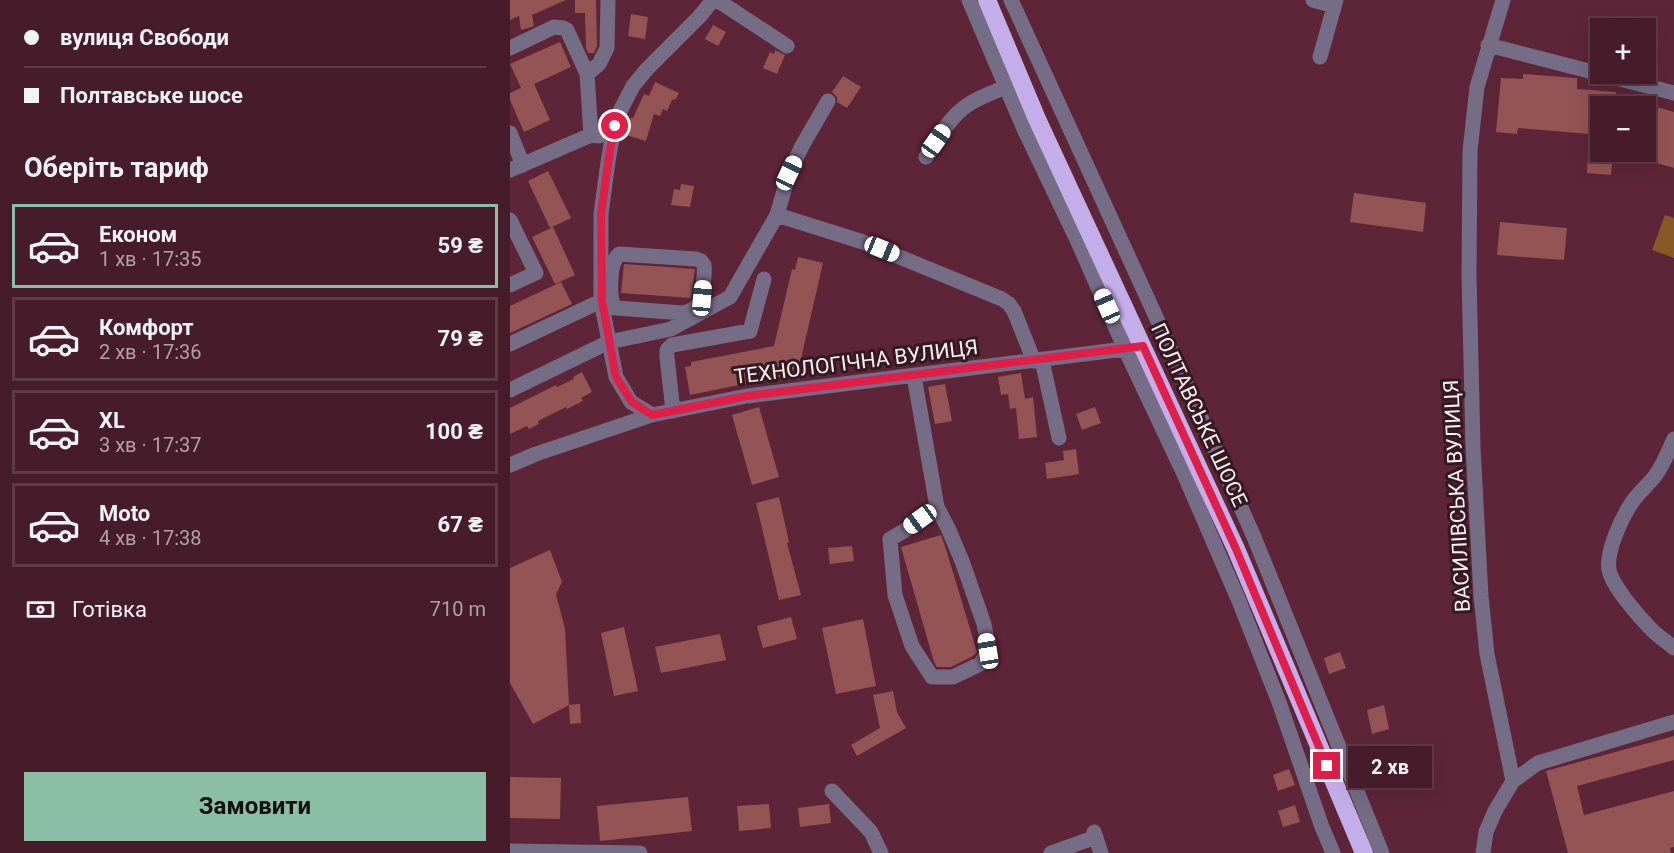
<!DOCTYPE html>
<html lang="uk">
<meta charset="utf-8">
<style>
:root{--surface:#461c2a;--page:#502936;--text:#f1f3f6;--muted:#b0a1a8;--line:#5e3a47;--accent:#8abfa5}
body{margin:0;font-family:Roboto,sans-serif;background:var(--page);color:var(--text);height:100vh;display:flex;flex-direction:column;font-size:22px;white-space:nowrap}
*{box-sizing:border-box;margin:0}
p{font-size:20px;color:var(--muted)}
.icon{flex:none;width:33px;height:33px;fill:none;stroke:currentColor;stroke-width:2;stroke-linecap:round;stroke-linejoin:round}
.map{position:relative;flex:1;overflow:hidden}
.side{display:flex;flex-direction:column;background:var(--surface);width:510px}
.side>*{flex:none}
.top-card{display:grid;align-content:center;height:132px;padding:0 24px;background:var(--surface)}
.fabs{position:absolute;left:1080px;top:18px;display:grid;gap:12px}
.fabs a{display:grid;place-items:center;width:66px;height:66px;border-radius:0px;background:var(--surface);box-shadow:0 6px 24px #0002,0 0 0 2px var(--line);font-size:30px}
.end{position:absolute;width:27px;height:27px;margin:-14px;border:8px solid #e11d48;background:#fff;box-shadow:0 0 0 3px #fff}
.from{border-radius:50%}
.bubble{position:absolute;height:42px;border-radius:0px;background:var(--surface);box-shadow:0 6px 24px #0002,0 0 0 2px var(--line);font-size:20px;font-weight:700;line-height:42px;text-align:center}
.car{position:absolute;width:18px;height:36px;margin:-18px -9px;border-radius:8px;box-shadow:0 0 4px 2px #0007;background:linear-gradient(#fff 24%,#345 0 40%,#fff 0 76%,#345 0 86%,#fff 0)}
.top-card b{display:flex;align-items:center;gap:21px;height:57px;font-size:22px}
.top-card b+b{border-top:2px solid var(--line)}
.top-card i{width:15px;height:15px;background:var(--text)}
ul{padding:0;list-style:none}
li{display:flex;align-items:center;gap:18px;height:84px;margin:0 12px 9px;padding:0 12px;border:3px solid var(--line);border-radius:0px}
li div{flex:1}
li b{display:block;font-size:22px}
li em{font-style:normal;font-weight:700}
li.selected{border-color:var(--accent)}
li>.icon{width:54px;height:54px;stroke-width:1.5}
h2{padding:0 24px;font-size:27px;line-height:72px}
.pay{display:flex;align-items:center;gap:15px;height:66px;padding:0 24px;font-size:22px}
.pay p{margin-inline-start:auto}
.action{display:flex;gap:12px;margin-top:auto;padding:12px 24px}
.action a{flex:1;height:69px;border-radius:0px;background:var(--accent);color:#111;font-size:24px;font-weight:700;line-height:69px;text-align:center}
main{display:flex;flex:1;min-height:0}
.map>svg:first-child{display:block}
.green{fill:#8a5727}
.building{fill:#945453}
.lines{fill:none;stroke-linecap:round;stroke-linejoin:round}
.minor{stroke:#756c85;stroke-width:15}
.highway{stroke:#c4aee9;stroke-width:18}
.route{stroke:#e11d48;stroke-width:8}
.labels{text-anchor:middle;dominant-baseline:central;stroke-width:6;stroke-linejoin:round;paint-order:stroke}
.street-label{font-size:21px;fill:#feeef2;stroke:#331921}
</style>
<main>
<section class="side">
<div class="top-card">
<b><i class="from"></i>вулиця Свободи</b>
<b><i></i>Полтавське шосе</b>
</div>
<h2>Оберіть тариф</h2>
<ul>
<li class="selected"><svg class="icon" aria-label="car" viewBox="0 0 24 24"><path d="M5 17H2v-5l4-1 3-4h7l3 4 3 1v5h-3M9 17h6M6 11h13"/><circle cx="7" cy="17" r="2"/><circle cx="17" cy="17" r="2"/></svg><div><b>Економ</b><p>1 хв · 17:35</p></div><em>59 ₴</em></li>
<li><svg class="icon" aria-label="car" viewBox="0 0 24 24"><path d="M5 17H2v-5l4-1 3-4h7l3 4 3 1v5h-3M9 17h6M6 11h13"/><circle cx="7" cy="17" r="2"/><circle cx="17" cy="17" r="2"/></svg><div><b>Комфорт</b><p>2 хв · 17:36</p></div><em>79 ₴</em></li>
<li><svg class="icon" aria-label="car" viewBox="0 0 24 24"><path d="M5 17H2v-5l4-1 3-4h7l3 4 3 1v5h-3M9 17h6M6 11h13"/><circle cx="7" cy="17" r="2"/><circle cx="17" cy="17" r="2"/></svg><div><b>XL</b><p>3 хв · 17:37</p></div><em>100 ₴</em></li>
<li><svg class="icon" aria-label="car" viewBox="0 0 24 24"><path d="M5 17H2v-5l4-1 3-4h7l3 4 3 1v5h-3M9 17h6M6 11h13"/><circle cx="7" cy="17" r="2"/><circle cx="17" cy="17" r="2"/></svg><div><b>Moto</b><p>4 хв · 17:38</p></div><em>67 ₴</em></li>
</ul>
<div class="pay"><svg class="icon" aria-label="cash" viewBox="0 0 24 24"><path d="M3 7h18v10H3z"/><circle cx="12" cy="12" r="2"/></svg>Готівка<p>710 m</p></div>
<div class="action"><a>Замовити</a></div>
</section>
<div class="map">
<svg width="1164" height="853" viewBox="0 0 1164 853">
<rect width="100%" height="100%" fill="#5e2538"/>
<path class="green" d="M 1155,215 L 1164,218 L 1164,258 L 1142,250 Z"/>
<path class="building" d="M 0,0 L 56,0 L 22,15 L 24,26 L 11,30 L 9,16 L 0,20 Z
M 65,0 L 86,0 L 87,46 L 84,53 L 78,53 L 76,48 L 75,13 L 65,13 Z
M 121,14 L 138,17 L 135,39 L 118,36 Z
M 203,25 L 216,32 L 208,46 L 195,39 Z
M 50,42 L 61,67 L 24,84 L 40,120 L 14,132 L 0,100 L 0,93 L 11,88 L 0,64 Z
M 265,50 L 275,55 L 267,74 L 253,68 L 260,52 L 264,54 Z
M 1013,74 L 1065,78 L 1067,78 L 1067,89 L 1106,92 L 1106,106 L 1090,106 L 1090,152 L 1103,152 L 1101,175 L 1077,173 L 1079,134 L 1008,128 L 1007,134 L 986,132 L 991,78 L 1013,79 Z
M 333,76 L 351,87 L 337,108 L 327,102 L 327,97 L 322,92 Z
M 145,82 L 169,93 L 166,99 L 162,100 L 157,111 L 153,109 L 150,116 L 144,114 L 136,141 L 116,135 L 121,118 L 123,118 L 134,94 L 139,96 Z
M 1140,105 L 1164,112 L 1164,168 L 1116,154 L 1116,152 L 1136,152 L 1136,120 Z
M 38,171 L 61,218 L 40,228 L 18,181 Z
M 171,184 L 184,186 L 180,207 L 161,205 L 164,189 L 170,190 Z
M 844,193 L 916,203 L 913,232 L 840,222 Z
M 990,222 L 1057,228 L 1054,260 L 987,255 Z
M 43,227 L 65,275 L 45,284 L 22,237 Z
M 288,257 L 313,263 L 290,363 L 278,375 L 180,395 L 175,367 L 181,366 L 181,362 L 264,346 L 282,269 L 285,270 Z
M 114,264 L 185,269 L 181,298 L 111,293 Z
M 51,282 L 62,304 L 0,333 L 0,306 Z
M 72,372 L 82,392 L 71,398 L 73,401 L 57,409 L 56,407 L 28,421 L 29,424 L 19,429 L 17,426 L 0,434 L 0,408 L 46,385 L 47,387 L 64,379 L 63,377 Z
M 511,373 L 515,399 L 523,397 L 527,437 L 509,439 L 506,408 L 500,409 L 498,394 L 491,395 L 488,377 Z
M 435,384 L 442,421 L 425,424 L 418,387 Z
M 249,407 L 269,477 L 242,485 L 222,415 Z
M 585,407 L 591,423 L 572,430 L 566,414 Z
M 566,449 L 569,474 L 537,479 L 535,463 L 554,460 L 553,451 Z
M 269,497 L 279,542 L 277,543 L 291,595 L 269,600 L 246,503 Z
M 431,535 L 436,549 L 467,652 L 463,656 L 441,667 L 427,667 L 424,662 L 391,547 Z
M 342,546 L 344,561 L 320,564 L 318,548 Z
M 40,550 L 52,582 L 46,594 L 55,629 L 59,705 L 23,724 L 0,683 L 0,568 Z
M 281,617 L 287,639 L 253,648 L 247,626 Z
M 353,619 L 366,686 L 326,694 L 312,628 Z
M 114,627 L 128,691 L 104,696 L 91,633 Z
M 210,634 L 216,660 L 151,673 L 145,647 Z
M 830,652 L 836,668 L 819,674 L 814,658 Z
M 383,691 L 387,712 L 396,728 L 347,756 L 341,745 L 370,728 L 363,695 Z
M 70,704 L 71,723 L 60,724 L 59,705 Z
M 874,705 L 879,729 L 862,734 L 857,710 Z
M 1164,736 L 1164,760 L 1067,786 L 1074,815 L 1164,791 L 1164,847 L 1160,848 L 1161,853 L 1058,853 L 1036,771 Z
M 875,768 L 881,784 L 864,789 L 859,773 Z
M 779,769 L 785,785 L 768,791 L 763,775 Z
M 0,777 L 51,778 L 50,819 L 0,818 Z
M 178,797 L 182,831 L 90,841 L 87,806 Z
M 259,804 L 261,828 L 229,831 L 227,806 Z
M 319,804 L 321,823 L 290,827 L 288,808 Z
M 785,805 L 790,822 L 773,827 L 768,811 Z"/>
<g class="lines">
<path class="minor" d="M 207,0 L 277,46
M 459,0 L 514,129 L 568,242 L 615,349 L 674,474 L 729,601 L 769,702 L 812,827 L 823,853
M 501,0 L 652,330 L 744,537 L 872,853
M 803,0 L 824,6
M 993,0 L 967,87 L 960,151 L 959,274 L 963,447 L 971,596 L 977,654 L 1003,781
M 978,45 L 1164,93
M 0,48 L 44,27 L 53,28 L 57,30 L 77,74
M 810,57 L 826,0
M 0,133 L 13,165
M 81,135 L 77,74 L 89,64 L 97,48 L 98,0
M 416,157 C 426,142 436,123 450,111 C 462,100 481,93 496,87
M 0,170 L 81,135 L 89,136
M 267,215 L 353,242 L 492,299 L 499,304 L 504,311 L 524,361
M 0,220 L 26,273 L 0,285
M 93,307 L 173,313 C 190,309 192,300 193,285 C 194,278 195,271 194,265 L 191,261 L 186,259 L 109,254 C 99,263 99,295 104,308
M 0,344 L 91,301
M 532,360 L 549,438
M 404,376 L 427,507 L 438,528 L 452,561 L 474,624 L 479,651 L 470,664 L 443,677 L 422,677 L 402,646 L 385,595 L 380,539 L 394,531 L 427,507
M 0,390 L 99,342 L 161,329 L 220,297 L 267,215 L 279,173 L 292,146 L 318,101
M 163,411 L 157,357 L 157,350 L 162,345 L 240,331 L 254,279
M 142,415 L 121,402 L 106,377 L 91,301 L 91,214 L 98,162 L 102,138 L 109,113 L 123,86 L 137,69 L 190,16 L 203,0
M 1164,439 C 1158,452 1153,465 1145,476 C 1138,485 1129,492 1123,501 C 1112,517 1096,550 1099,570 C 1102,586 1130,618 1142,630 C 1149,637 1157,642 1164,648
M 0,465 L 26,454 L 142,415 L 237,396 L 623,348
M 322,791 L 361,832 L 371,853
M 584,832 L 591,853
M 0,851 L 130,853
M 541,853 L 586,837
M 973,853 L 976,832 L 985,811 L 1003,781 L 1028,763 L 1164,722"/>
<path class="highway" d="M 477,0 L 527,119 L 726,549 L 854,853"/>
</g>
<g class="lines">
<path class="route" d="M 105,126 L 100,150 L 91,214 L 92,301 L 106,377 L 122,402 L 142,415 L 237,396 L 633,346 L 726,549 L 817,766"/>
</g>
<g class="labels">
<g class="street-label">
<text transform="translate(346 362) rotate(-7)">ТЕХНОЛОГІЧНА ВУЛИЦЯ</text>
<text transform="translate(689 415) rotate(65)">ПОЛТАВСЬКЕ ШОСЕ</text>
<text transform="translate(947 496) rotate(-93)">ВАСИЛІВСЬКА ВУЛИЦЯ</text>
</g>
</g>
</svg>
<div class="fabs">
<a>+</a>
<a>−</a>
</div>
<i class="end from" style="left:105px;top:126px"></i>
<i class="end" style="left:817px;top:766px"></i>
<div class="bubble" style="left:838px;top:746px;width:84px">2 хв</div>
<i class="car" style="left:426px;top:141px;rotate:35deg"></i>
<i class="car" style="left:279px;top:173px;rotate:25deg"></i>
<i class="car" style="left:372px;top:249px;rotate:112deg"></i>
<i class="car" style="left:192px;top:298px;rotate:5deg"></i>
<i class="car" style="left:597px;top:306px;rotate:336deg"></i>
<i class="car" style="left:410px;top:519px;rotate:234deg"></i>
<i class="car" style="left:478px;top:651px;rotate:351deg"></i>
</div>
</main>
